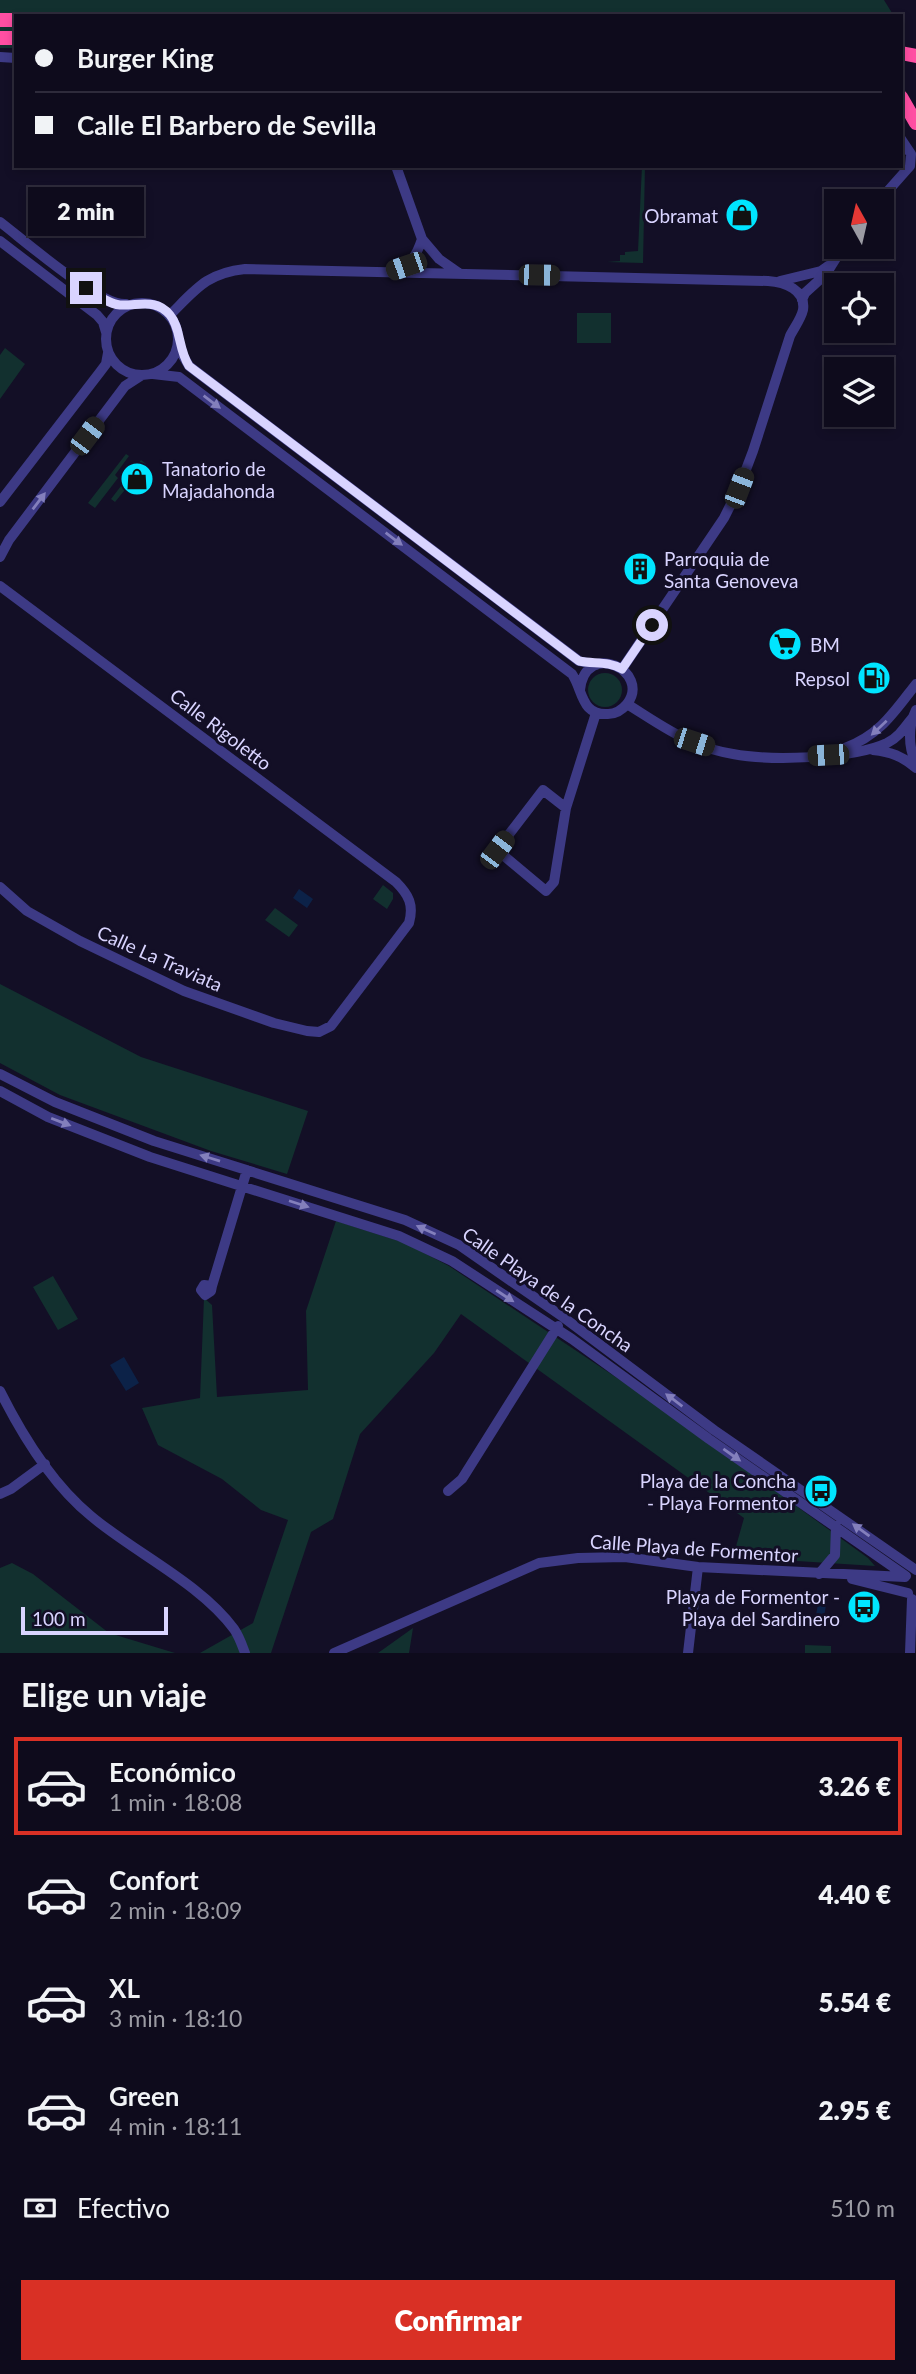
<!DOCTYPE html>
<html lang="es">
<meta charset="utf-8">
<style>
:root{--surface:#0e0b1c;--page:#171425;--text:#f1f3f6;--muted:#9b9ba3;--line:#2e2b3b;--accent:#d93025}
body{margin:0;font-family:Lato,sans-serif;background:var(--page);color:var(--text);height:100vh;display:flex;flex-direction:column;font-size:26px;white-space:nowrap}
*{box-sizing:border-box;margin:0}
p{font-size:23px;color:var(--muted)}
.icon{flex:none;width:38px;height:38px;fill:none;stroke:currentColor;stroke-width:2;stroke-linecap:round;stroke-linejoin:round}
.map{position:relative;height:1653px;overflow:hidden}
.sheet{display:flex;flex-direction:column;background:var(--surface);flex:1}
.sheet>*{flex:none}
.hud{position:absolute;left:14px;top:14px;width:889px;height:154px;border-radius:0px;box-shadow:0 4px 10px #0003,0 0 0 2px var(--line);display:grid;align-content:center;height:154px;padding:0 21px;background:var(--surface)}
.needle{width:46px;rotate:352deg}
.tools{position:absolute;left:824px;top:189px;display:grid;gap:14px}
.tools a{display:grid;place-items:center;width:70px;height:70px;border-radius:0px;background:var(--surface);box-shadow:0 4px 10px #0003,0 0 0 2px var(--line);font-size:35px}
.scale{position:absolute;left:21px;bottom:18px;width:147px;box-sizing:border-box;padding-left:7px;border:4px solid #d9d4ff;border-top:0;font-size:19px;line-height:24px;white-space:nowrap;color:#d9d4ff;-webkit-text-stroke:5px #130f26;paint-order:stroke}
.end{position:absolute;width:32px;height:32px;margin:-16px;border:9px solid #d9d4ff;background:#111;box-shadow:0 0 0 4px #111}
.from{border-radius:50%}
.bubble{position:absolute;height:49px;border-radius:0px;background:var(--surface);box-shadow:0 4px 10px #0003,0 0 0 2px var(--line);font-size:23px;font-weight:800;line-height:49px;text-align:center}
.car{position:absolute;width:21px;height:42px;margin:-21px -10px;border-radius:9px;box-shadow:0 0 5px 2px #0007;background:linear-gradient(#222 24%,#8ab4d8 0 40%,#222 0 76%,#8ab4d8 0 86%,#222 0)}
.hud b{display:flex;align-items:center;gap:24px;height:66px;font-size:26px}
.hud b+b{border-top:2px solid var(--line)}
.hud i{width:18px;height:18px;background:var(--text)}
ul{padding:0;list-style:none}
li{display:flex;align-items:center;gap:21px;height:98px;margin:0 14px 10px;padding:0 7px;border:4px solid transparent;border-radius:0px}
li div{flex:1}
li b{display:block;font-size:26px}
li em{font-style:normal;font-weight:800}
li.on{border-color:var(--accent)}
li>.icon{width:63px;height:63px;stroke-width:1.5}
h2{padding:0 21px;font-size:32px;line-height:84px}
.pay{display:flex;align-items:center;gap:18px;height:77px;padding:0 21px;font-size:26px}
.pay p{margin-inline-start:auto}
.cta{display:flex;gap:14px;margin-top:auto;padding:14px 21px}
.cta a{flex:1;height:80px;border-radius:0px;background:var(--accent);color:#fff;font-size:28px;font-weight:800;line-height:80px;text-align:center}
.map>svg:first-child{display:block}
.green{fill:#12302f}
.water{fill:#0c2248}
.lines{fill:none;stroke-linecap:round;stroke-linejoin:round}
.minor{stroke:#3d3a85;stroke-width:10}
.highway{stroke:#ff4fa3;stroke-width:14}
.oneway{fill:#837fbc}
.route{stroke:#d9d4ff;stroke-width:9}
.labels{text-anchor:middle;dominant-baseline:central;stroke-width:6;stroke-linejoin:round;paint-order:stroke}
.poi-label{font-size:19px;fill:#d9d4ff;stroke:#130f26;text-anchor:end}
.street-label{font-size:19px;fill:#d9d4ff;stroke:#130f26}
</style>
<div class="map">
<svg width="916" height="1653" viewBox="0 0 916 1653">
<rect width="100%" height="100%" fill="#130f26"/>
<path class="green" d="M 0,0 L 884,0 L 892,13 L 892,16 L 16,16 L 16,48 L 0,48 Z
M 642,166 L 645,166 L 643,263 L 607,262 L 620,261 L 620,255 L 625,255 L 625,252 L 638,251 Z
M 577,313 L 611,313 L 611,343 L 577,343 Z
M 5,348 L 25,364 L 0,399 L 0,355 Z
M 126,454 L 129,456 L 115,475 L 118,478 L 95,508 L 88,503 Z
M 141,460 L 146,464 L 115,502 L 111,499 Z
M588 690a17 17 0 1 1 34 0a17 17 0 1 1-34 0Z
M 383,885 L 393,893 L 393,899 L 387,909 L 373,899 Z
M 275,908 L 298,925 L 289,937 L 265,920 Z
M 0,984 L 141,1057 L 308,1111 L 287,1174 L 211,1151 L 60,1095 L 0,1063 Z
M 336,1221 L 405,1243 L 449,1266 L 650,1400 L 868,1558 L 875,1566 L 733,1557 L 744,1518 L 461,1314 L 434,1353 L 360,1434 L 333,1519 L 311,1532 L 271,1653 L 200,1653 L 253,1623 L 288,1520 L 261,1510 L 222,1479 L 158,1445 L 142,1408 L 200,1398 L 204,1298 L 212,1305 L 217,1397 L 308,1390 L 306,1311 Z
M 53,1276 L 78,1319 L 58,1330 L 33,1287 Z
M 12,1563 L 33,1574 L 109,1633 L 175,1653 L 0,1653 L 0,1568 Z
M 413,1628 L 409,1653 L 378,1653 Z
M 805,1645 L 831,1646 L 831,1653 L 805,1653 Z"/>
<path class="water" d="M 299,889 L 313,899 L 307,908 L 293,898 Z
M 124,1357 L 139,1383 L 126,1391 L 110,1365 Z
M 819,1599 L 827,1600 L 823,1622 L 815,1620 Z"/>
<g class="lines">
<path class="minor" d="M 0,57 L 16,58
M 396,166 L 422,239 L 439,259 L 459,273
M 879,201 L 910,166 L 911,154 L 901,139
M 0,222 C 25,241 99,306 126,304
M 0,241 L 97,315 L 103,322 L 106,332
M 397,269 C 412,264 417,254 422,239
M 780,281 L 821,271 L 828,266
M 802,300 L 805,293 L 826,274 L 843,247
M106 339a36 36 0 1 1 72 0a36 36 0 1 1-72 0Z
M 170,315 C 196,289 207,273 245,269 L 768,281 C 785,282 806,290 803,310 C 801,319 794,328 790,336 L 753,451 L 739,488 L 724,518 L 622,669
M 179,342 L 182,354 L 189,366 L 579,661 L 596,665
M 153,374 L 179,377 L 572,674 C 583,690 581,716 608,714 C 615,714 622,710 627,704 C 652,671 585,639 580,690
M 0,502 L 100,372 L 106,364 L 108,353
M 0,557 L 9,540 L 125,386 L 142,375
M 0,586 L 396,882 C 409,895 414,905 409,923 L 331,1026 L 319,1032 L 307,1031 L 274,1023 L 184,991 L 80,941 L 27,911 L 0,887
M 627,704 C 648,717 669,732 692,742 C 704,747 720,752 733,754 C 770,761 853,759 887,743 C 899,737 905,727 913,717
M 916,710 C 908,726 908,747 916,763
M 845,748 C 880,735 894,712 916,684
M 873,750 C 891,752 902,756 916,768
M 566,808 L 543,790 L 497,850 L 546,891 L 554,882 L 566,808 L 596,713
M 0,1074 L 55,1102 L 154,1141 L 405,1220 L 459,1245 L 563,1317 L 714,1430 L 916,1570
M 0,1091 L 48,1117 L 150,1157 L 399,1236 L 452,1261 L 572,1339 L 709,1439 L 906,1576
M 204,1285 L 212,1286 L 211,1291 L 205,1295 L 201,1290 Z
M 212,1286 L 247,1170
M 0,1391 C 22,1435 53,1485 91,1516 C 135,1553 200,1583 234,1629 C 239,1636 242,1645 245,1653
M 448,1491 L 462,1479 L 558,1326
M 0,1494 L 11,1489 L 45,1464
M 819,1574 L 835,1555 L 836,1526
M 852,1579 L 908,1593
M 334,1653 L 539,1563 L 578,1558 L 625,1557 L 698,1567 L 905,1577
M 688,1653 L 698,1567
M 910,1653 L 912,1599"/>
<path class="highway" d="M 0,20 L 16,20
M 0,38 L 16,38
M 901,53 L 916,56
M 901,97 L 916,123"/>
</g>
<defs><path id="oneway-solid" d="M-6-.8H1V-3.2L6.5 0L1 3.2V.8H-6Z" transform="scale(1.75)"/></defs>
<g class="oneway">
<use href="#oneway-solid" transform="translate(212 402) rotate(37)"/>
<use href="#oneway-solid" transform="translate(39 501) rotate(-53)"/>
<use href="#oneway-solid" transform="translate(394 539) rotate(37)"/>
<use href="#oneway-solid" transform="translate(879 728) rotate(137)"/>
<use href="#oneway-solid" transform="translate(61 1122) rotate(21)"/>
<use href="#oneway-solid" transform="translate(210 1158) rotate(-163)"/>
<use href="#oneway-solid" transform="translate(299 1204) rotate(18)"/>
<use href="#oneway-solid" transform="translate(426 1230) rotate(-156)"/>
<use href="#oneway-solid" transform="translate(505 1296) rotate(33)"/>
<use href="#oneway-solid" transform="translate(674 1400) rotate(-143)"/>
<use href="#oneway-solid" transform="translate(732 1455) rotate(35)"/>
<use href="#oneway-solid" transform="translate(861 1530) rotate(-144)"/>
</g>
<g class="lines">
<path class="route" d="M 86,288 C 95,294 109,304 120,305 C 139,306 156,298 170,315 C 181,328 178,349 189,366 L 579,661 C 594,664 609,661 622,669 L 652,625"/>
</g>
<defs>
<symbol id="shop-disc" viewBox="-11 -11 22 22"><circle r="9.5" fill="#00e5ff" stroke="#130f26"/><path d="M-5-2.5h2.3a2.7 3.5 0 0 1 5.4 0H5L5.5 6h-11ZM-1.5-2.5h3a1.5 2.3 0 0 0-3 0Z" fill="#111"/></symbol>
<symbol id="building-disc" viewBox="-11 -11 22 22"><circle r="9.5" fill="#00e5ff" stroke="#130f26"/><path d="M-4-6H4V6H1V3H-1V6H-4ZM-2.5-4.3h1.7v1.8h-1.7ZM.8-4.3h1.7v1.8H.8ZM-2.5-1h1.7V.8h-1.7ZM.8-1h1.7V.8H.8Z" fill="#111"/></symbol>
<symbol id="supermarket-disc" viewBox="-11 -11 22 22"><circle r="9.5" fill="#00e5ff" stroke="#130f26"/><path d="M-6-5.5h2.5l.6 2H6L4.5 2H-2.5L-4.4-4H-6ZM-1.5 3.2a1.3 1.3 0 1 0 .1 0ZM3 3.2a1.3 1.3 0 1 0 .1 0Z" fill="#111"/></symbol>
<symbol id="fuel-disc" viewBox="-11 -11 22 22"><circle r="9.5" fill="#00e5ff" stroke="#130f26"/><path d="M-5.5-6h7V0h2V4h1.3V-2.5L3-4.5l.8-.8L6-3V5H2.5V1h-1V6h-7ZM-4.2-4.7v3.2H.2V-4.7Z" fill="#111"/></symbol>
<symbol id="bus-disc" viewBox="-11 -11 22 22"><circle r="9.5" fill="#00e5ff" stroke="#130f26"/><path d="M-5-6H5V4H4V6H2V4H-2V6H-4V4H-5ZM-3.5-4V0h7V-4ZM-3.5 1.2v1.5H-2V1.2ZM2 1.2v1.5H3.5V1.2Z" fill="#111"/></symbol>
</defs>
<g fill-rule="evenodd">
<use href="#shop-disc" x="723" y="196" width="38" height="38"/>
<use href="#shop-disc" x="118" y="460" width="38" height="38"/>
<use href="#building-disc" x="621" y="550" width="38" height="38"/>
<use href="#supermarket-disc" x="766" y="625" width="38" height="38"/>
<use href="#fuel-disc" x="855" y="659" width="38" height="38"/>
<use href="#bus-disc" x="802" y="1472" width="38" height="38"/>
<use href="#bus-disc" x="845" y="1588" width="38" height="38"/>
</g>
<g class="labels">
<g class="poi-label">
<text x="718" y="215">Obramat</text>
<text x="162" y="468" text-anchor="start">Tanatorio de<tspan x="162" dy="22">Majadahonda</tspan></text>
<text x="664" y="558" text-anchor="start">Parroquia de<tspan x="664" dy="22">Santa Genoveva</tspan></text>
<text x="810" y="644" text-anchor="start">BM</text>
<text x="850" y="678">Repsol</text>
<text x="796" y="1480">Playa de la Concha<tspan x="796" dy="22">- Playa Formentor</tspan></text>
<text x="840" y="1596">Playa de Formentor -<tspan x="840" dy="22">Playa del Sardinero</tspan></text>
</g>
<g class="street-label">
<text transform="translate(221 729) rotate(37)">Calle Rigoletto</text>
<text transform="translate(160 958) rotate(24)">Calle La Traviata</text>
<text transform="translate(548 1289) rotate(35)">Calle Playa de la Concha</text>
<text transform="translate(694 1548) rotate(4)">Calle Playa de Formentor</text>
</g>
</g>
</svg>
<div class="tools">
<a><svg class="needle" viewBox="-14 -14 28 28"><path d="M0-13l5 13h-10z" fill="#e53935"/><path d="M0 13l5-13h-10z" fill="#9b9ba3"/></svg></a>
<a><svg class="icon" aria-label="locate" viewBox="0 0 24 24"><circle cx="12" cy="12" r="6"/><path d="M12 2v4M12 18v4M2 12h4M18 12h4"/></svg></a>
<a><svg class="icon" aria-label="layers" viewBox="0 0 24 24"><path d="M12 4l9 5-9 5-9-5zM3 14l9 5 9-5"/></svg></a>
</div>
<div class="scale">100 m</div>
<i class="end from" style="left:652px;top:625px"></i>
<i class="end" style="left:86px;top:288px"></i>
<div class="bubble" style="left:28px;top:187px;width:116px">2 min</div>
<i class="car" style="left:406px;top:266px;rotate:251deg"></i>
<i class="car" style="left:539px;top:275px;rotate:91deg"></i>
<i class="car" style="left:87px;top:436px;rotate:37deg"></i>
<i class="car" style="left:739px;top:488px;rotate:21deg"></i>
<i class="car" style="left:694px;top:742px;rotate:108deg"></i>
<i class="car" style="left:828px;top:755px;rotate:267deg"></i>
<i class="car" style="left:497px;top:850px;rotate:37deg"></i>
<div class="hud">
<b><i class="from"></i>Burger King</b>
<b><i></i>Calle El Barbero de Sevilla</b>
</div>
</div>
<section class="sheet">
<h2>Elige un viaje</h2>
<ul>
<li class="on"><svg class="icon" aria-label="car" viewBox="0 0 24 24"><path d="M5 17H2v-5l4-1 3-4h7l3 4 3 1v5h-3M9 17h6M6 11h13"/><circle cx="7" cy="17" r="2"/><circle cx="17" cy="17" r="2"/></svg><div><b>Económico</b><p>1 min · 18:08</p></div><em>3.26 €</em></li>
<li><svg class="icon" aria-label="car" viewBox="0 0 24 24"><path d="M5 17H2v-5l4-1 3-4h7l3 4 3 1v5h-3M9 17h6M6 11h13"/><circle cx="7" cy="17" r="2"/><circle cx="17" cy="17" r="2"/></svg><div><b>Confort</b><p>2 min · 18:09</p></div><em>4.40 €</em></li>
<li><svg class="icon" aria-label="car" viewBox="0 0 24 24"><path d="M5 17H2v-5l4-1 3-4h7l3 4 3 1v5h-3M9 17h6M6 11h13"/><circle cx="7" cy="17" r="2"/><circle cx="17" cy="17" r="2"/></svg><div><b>XL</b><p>3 min · 18:10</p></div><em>5.54 €</em></li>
<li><svg class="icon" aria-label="car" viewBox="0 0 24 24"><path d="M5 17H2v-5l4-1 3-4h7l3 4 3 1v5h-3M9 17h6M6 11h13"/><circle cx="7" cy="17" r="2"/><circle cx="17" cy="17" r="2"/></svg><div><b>Green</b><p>4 min · 18:11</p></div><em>2.95 €</em></li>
</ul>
<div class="pay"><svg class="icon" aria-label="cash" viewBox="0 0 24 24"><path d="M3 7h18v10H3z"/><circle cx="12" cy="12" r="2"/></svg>Efectivo<p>510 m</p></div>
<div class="cta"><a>Confirmar</a></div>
</section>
